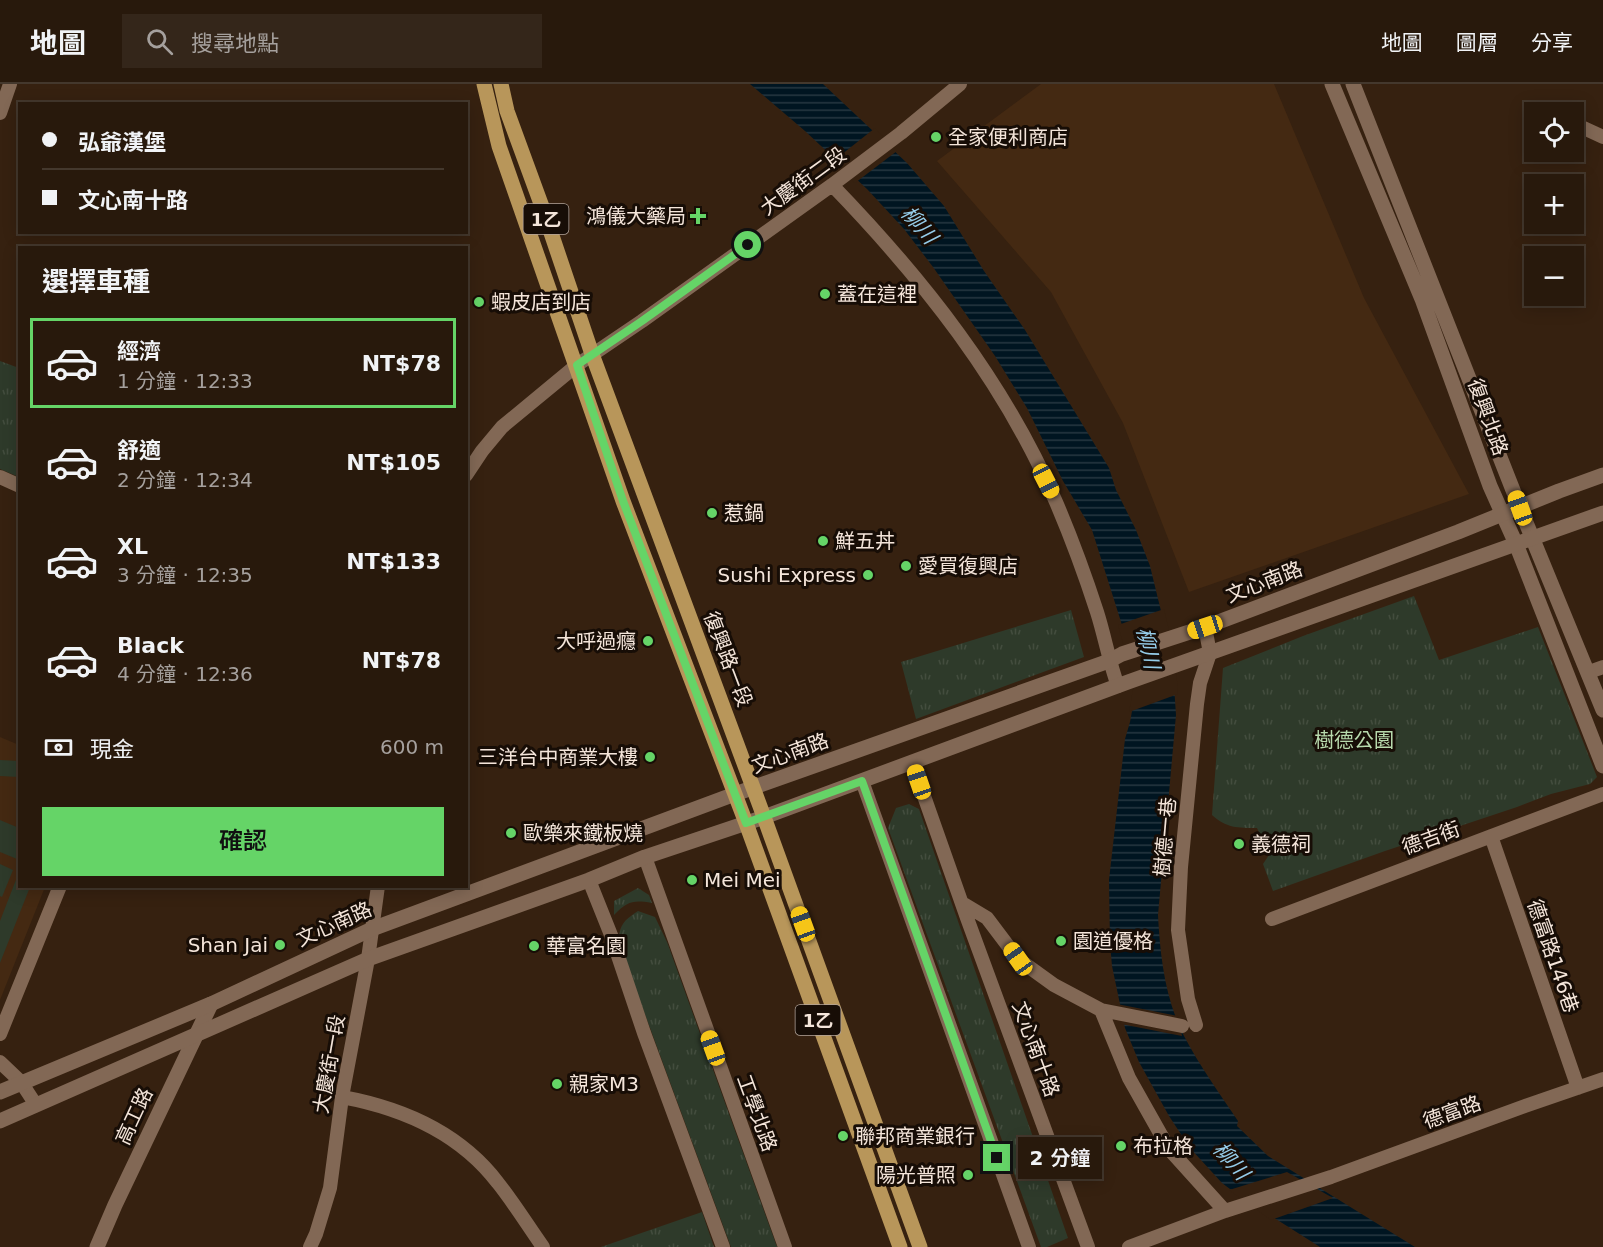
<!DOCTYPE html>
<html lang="zh-TW">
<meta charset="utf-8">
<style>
:root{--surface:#28190c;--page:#34261a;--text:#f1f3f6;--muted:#a5a09d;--line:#44382d;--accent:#65d467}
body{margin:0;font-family:"DejaVu Sans","Noto Sans TC",sans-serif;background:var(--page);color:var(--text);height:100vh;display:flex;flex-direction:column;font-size:22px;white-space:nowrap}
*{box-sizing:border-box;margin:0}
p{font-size:20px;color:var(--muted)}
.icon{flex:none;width:33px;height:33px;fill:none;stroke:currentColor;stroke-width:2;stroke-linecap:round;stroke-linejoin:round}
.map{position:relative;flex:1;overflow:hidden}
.side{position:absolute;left:18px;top:162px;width:450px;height:642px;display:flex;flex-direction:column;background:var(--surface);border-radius:0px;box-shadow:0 3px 15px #0003,0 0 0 2px var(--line)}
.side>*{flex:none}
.guide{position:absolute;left:18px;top:18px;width:450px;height:132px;border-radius:0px;box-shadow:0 3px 15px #0003,0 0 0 2px var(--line);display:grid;align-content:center;height:132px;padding:0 24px;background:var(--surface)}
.tools{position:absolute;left:1524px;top:18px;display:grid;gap:12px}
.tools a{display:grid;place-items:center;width:60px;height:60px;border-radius:0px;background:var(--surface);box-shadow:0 3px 15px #0003,0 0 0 2px var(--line);font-size:30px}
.end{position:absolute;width:27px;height:27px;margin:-14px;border:8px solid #65d467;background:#111;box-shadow:0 0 0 3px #111}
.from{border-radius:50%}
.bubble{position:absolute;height:42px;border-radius:0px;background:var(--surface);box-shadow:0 3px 15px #0003,0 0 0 2px var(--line);font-size:20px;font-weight:600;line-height:42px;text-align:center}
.car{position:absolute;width:18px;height:36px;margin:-18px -9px;border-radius:8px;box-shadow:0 0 4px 2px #0007;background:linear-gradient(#f5c518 24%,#345 0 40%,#f5c518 0 76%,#345 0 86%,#f5c518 0)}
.guide b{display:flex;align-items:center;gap:21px;height:57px;font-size:22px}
.guide b+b{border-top:2px solid var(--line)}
.guide i{width:15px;height:15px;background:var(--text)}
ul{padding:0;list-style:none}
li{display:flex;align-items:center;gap:18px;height:90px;margin:0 12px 9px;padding:0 12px;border:3px solid transparent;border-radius:0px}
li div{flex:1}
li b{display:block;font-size:22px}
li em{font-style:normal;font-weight:600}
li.selected{border-color:var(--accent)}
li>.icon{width:54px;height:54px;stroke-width:1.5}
h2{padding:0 24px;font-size:27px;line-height:72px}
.pay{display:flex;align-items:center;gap:15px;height:66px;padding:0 24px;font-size:22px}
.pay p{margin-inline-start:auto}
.action{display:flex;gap:12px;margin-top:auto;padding:12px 24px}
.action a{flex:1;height:69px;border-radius:0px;background:var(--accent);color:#111;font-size:24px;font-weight:600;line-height:69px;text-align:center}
header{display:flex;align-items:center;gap:36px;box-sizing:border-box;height:84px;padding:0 30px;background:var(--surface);border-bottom:2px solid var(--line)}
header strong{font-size:28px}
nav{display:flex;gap:33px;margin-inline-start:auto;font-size:21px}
.search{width:420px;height:54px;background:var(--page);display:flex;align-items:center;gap:15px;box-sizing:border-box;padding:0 21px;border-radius:0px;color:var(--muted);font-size:22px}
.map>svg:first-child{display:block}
.built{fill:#442912}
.grass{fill:url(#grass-tufts)}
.garden{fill:#2e3a2a}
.water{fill:url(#water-rules)}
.pier{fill:#362110}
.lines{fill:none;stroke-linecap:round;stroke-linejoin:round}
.minor{stroke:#826855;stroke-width:14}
.tertiary{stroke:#826855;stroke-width:15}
.secondary{stroke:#826855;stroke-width:15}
.primary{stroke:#b8965a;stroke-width:15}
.route{stroke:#65d467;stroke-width:8}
.poi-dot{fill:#65d467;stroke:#170d06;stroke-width:2}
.labels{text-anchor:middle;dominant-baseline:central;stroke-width:6;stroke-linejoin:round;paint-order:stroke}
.shield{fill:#170d06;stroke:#b2a49a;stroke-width:1.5}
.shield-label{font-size:18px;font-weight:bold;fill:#f4e5da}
.poi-label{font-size:20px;fill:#f4e5da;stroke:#170d06;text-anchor:start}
.street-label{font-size:20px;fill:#f4e5da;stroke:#170d06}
.park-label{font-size:20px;fill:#b8daad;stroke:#170d06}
.water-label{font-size:21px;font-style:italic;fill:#95cce9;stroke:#170d06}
</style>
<header>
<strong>地圖</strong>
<div class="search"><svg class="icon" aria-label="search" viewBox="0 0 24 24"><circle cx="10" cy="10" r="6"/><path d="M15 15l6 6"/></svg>搜尋地點</div>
<nav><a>地圖</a><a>圖層</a><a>分享</a></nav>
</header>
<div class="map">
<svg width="1603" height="1163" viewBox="0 0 1603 1163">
<defs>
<pattern id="grass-tufts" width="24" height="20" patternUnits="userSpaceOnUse" patternTransform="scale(1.5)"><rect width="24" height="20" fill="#2e3a2a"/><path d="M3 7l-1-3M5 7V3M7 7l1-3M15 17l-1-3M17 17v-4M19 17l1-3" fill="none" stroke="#434d3e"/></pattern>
<pattern id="water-rules" width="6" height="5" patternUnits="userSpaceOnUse" patternTransform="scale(1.5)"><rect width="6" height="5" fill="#001521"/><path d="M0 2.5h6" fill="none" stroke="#263741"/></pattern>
</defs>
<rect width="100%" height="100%" fill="#362110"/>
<path class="built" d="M 1041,0 L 1274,0 L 1364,214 L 1469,410 L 1189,508 L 1123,339 L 1051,208 L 937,77 Z
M 0,653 L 19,661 L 20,802 L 45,803 L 0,916 Z"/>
<path class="grass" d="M 0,277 L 19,284 L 19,393 L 0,385 Z
M 1414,512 L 1439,576 L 1538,543 L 1597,693 L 1590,700 L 1551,710 L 1517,723 L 1385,767 L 1273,807 L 1263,780 L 1269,771 L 1257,744 C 1238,744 1226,744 1212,731 L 1223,584 L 1303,552 Z
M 1071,526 L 1084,573 L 916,635 L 901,578 Z
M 909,720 L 919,725 L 1068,1154 L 1047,1163 L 1041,1163 L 888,744 L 896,724 Z
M 638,804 L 649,811 L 652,819 C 633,816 628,817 614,831 L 614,817 Z
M 638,827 L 655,833 L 667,858 L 777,1163 L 731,1163 L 619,860 C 619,841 623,837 638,827 Z
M 702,1128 L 714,1163 L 601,1163 Z"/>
<path class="garden" d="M 0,676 L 19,677 L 19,693 L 0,692 Z
M 0,736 L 19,744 L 19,769 L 17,775 L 0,768 Z
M 0,780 L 13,786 L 2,813 L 0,812 Z
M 19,788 L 20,802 L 30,803 L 0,879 L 0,837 Z"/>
<path class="water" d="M 750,0 L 823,0 L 907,79 L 944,122 L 984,187 L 1025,246 L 1109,384 L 1116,406 L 1136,446 L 1150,482 L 1172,572 L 1176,631 L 1158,831 C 1160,871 1165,915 1184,952 C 1199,981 1220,1010 1238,1037 L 1237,1042 L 1268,1072 L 1415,1163 L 1320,1163 L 1238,1111 L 1222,1099 L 1190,1064 L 1169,1032 L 1139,978 L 1125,944 L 1112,882 L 1110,859 L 1109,796 L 1125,655 L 1130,638 L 1137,600 L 1122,541 L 1092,446 L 1063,397 L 1027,324 L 995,272 L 933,183 L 904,145 L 867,105 L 805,47 Z"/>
<path class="pier" d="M 875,44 L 897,67 L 855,99 L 832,78 Z
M 1164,525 L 1175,572 L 1178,610 L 1129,628 L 1134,600 L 1118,541 Z
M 1117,920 L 1178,932 L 1182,952 L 1121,940 Z
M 1287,1088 L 1333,1114 L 1271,1136 L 1229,1106 Z"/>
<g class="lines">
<path class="minor" d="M 0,29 L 10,0
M 1575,40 L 1603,53
M 832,101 C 922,194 1004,297 1056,418 C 1071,453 1085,491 1097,528 C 1105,553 1109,578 1118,602
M 466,391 L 482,367 L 502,343 L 577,281 L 642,237 L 832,101 L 901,49 L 960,0
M 0,393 L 20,402
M 1589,588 L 1603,583
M 912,678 L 967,834 L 1088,1163
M 862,697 L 1029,1163
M 1491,752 L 1578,1004
M 645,773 L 785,1163
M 589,796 L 611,851 L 644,949 L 723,1163
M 962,819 L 987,834 L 1018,875 L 1054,901 L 1101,926 L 1182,942
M 1272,835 L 1603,710
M 1101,926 L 1129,994 L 1169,1065 L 1225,1127
M 1196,941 L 1188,915 L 1178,846 L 1181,783 L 1197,620 L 1200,599 L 1210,569 L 1205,543
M 0,950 L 60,802
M 0,978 L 21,998 L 36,1021
M 342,1013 C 402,1024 460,1049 498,1099 C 514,1119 528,1142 543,1163
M 310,1163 L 316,1150 L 330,1104 L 342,1013 L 368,875 L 378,802
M 1129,1163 L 1225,1127 L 1331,1093 L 1525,1022 L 1603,995"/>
<path class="tertiary" d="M 1332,0 L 1422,215 L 1490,402 L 1516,460 L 1603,682
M 1353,0 L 1520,424 L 1603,626
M 97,1163 L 115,1121 L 211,920"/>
<path class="secondary" d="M 0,1008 L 211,920 L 372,845 L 735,710 L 1109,577 L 1122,570 L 1205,543 L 1458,448 L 1559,407 L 1603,391
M 0,1037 L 368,875 L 589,796 L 645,773 L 764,733 L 1128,598 L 1603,429"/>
<path class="primary" d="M 484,0 L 499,62 L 623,417 L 746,739 L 900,1163
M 501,0 L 507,27 L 544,128 L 592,270 L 764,733 L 920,1163"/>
</g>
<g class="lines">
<path class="route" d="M 748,161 L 642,237 L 577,281 L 623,417 L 746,739 L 862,697 L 997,1074"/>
</g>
<g class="poi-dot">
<circle cx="936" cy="53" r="6"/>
<path d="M695 123h6v6h6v6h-6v6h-6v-6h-6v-6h6z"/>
<circle cx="825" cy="210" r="6"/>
<circle cx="479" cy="218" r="6"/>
<circle cx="712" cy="429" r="6"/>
<circle cx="823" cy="457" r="6"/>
<circle cx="906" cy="482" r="6"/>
<circle cx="868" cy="491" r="6"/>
<circle cx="648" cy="557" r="6"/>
<circle cx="650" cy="673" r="6"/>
<circle cx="511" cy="749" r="6"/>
<circle cx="1239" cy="760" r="6"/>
<circle cx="692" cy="796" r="6"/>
<circle cx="1061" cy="857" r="6"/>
<circle cx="280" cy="861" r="6"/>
<circle cx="534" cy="862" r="6"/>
<circle cx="557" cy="1000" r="6"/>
<circle cx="843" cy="1052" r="6"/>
<circle cx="1121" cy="1062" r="6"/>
<circle cx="968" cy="1091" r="6"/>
</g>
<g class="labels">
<g class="shield">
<rect x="523.5" y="120" width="45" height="30" rx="4.5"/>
<rect x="795.5" y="921" width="45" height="30" rx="4.5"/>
</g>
<g class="shield-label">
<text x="546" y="135">1乙</text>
<text x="818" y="936">1乙</text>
</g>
<g class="poi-label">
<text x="948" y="53">全家便利商店</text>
<text x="686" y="132" text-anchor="end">鴻儀大藥局</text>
<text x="837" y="210">蓋在這裡</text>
<text x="491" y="218">蝦皮店到店</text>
<text x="724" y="429">惹鍋</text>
<text x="835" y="457">鮮五丼</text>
<text x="918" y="482">愛買復興店</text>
<text x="856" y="491" text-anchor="end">Sushi Express</text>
<text x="636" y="557" text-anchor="end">大呼過癮</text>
<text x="638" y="673" text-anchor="end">三洋台中商業大樓</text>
<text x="523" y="749">歐樂來鐵板燒</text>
<text x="1251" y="760">義德祠</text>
<text x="704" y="796">Mei Mei</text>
<text x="1073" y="857">園道優格</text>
<text x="268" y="861" text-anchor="end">Shan Jai</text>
<text x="546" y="862">華富名園</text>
<text x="569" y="1000">親家M3</text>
<text x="855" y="1052">聯邦商業銀行</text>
<text x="1133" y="1062">布拉格</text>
<text x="956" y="1091" text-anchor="end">陽光普照</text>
</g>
<g class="street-label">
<text transform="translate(803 97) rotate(-36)">大慶街二段</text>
<text transform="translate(1488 333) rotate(70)">復興北路</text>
<text transform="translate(1264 498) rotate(-21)">文心南路</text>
<text transform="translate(728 575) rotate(69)">復興路一段</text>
<text transform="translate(790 669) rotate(-20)">文心南路</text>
<text transform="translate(1165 753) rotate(-85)">樹德一巷</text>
<text transform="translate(1431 754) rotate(-20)">德吉街</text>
<text transform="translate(334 840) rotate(-24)">文心南路</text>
<text transform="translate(1553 872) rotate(71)">德富路146巷</text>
<text transform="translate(1036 965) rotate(70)">文心南十路</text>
<text transform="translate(329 980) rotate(-80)">大慶街一段</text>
<text transform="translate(1452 1028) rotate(-20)">德富路</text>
<text transform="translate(757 1029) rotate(70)">工學北路</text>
<text transform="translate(134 1032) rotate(-65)">高工路</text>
</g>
<g class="park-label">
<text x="1354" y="656">樹德公園</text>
</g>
<g class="water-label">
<text transform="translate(919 141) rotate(49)">柳川</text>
<text transform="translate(1148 564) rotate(78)">柳川</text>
<text transform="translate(1231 1077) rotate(49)">柳川</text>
</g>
</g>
</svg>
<div class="tools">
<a><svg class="icon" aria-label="locate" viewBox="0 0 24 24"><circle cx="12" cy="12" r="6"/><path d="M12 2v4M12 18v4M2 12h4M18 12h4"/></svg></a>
<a>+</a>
<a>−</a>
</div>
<i class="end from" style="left:748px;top:161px"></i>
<i class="end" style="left:997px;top:1074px"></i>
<div class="bubble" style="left:1018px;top:1053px;width:84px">2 分鐘</div>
<i class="car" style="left:1046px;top:397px;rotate:153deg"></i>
<i class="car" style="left:1520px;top:424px;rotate:340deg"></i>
<i class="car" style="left:1205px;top:543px;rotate:252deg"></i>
<i class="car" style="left:919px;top:698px;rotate:341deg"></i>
<i class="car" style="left:803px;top:840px;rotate:340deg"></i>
<i class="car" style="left:1018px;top:875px;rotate:325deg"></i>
<i class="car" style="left:713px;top:964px;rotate:340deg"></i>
<div class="guide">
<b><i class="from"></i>弘爺漢堡</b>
<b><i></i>文心南十路</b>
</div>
<section class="side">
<h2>選擇車種</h2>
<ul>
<li class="selected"><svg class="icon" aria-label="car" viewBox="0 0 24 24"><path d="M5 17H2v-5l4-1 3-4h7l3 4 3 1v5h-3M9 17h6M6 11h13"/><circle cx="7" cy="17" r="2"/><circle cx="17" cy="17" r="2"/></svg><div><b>經濟</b><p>1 分鐘 · 12:33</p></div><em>NT$78</em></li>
<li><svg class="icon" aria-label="car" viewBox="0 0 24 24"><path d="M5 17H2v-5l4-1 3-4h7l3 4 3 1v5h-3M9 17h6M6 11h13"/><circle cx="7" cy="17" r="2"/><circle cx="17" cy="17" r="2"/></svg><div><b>舒適</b><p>2 分鐘 · 12:34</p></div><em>NT$105</em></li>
<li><svg class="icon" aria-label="car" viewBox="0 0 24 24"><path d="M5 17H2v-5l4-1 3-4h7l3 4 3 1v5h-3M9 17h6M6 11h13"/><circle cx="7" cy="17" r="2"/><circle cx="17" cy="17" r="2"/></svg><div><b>XL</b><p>3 分鐘 · 12:35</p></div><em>NT$133</em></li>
<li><svg class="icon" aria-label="car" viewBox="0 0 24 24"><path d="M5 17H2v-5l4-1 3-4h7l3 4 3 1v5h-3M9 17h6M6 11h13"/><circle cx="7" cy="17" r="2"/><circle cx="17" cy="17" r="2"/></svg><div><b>Black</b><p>4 分鐘 · 12:36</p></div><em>NT$78</em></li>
</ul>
<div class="pay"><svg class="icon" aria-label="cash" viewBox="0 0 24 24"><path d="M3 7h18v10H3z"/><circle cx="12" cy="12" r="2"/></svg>現金<p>600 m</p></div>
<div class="action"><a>確認</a></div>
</section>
</div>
